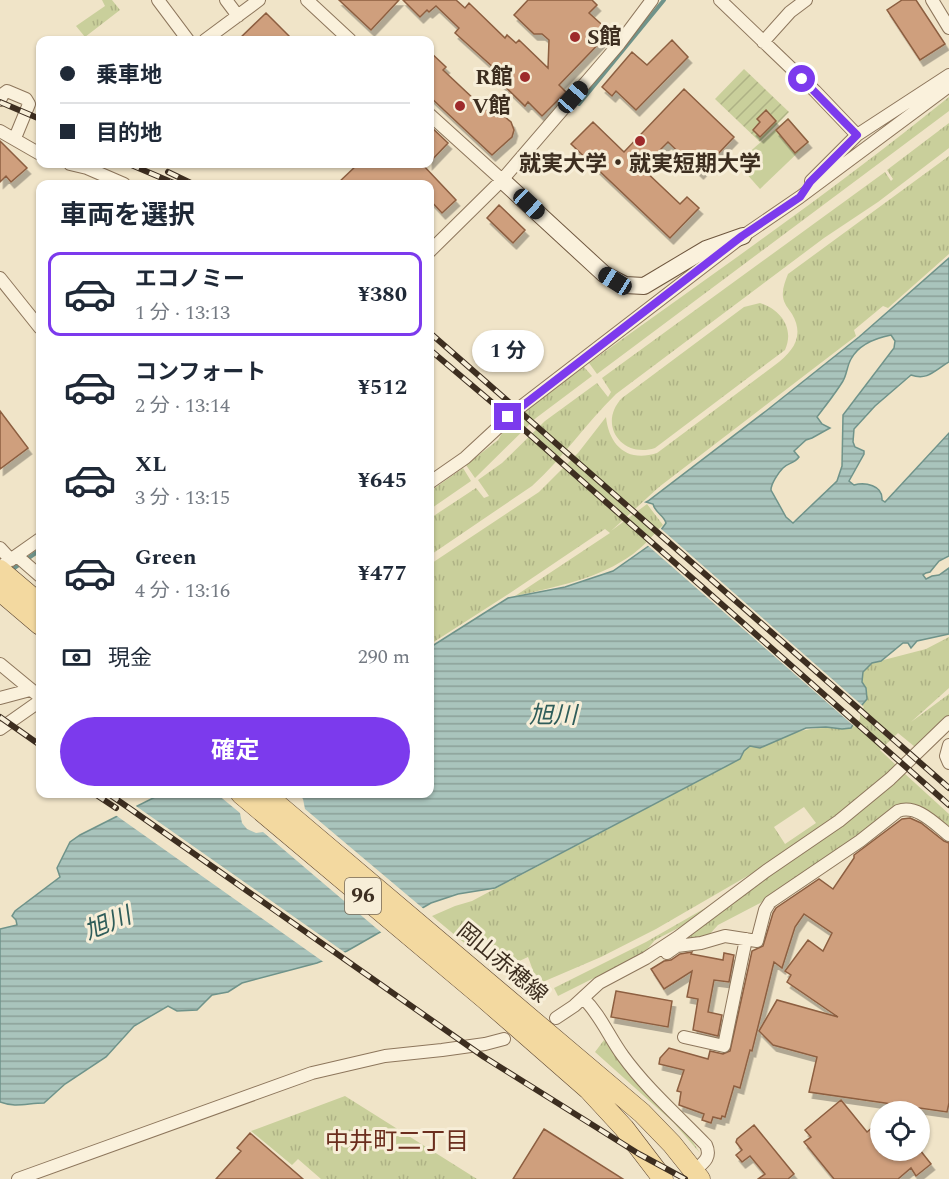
<!DOCTYPE html>
<html lang="ja">
<meta charset="utf-8">
<style>
:root{--surface:#fff;--page:#f2f2f3;--text:#1f2937;--muted:#747a83;--line:#e0e1e3;--accent:#7c3aed}
body{margin:0;font-family:Spectral,"Noto Sans JP",serif;background:var(--page);color:var(--text);height:100vh;display:flex;flex-direction:column;font-size:22px;white-space:nowrap}
*{box-sizing:border-box;margin:0}
p{font-size:20px;color:var(--muted)}
.icon{flex:none;width:33px;height:33px;fill:none;stroke:currentColor;stroke-width:2;stroke-linecap:round;stroke-linejoin:round}
.map{position:relative;flex:1;overflow:hidden}
.drawer{position:absolute;left:36px;top:180px;width:398px;height:618px;display:flex;flex-direction:column;background:var(--surface);border-radius:12px;box-shadow:0 2px 4px #0004}
.drawer>*{flex:none}
.top-card{position:absolute;left:36px;top:36px;width:398px;height:132px;border-radius:12px;box-shadow:0 2px 4px #0004;display:grid;align-content:center;height:132px;padding:0 24px;background:var(--surface)}
.fabs{position:absolute;left:870px;top:1101px;display:grid;gap:12px}
.fabs a{display:grid;place-items:center;width:60px;height:60px;border-radius:50%;background:var(--surface);box-shadow:0 2px 4px #0004;font-size:30px}
.end{position:absolute;width:27px;height:27px;margin:-14px;border:8px solid #7c3aed;background:#fff;box-shadow:0 0 0 3px #fff}
.from{border-radius:50%}
.bubble{position:absolute;height:42px;border-radius:21px;background:var(--surface);box-shadow:0 2px 4px #0004;font-size:20px;font-weight:700;line-height:42px;text-align:center}
.car{position:absolute;width:18px;height:36px;margin:-18px -9px;border-radius:8px;box-shadow:0 0 4px 2px #0007;background:linear-gradient(#222 24%,#8ab4d8 0 40%,#222 0 76%,#8ab4d8 0 86%,#222 0)}
.top-card b{display:flex;align-items:center;gap:21px;height:57px;font-size:22px}
.top-card b+b{border-top:2px solid var(--line)}
.top-card i{width:15px;height:15px;background:var(--text)}
ul{padding:0;list-style:none}
li{display:flex;align-items:center;gap:18px;height:84px;margin:0 12px 9px;padding:0 12px;border:3px solid transparent;border-radius:12px}
li div{flex:1}
li b{display:block;font-size:22px}
li em{font-style:normal;font-weight:700}
li.active{border-color:var(--accent)}
li>.icon{width:54px;height:54px;stroke-width:1.5}
h2{padding:0 24px;font-size:27px;line-height:72px}
.pay{display:flex;align-items:center;gap:15px;height:66px;padding:0 24px;font-size:22px}
.pay p{margin-inline-start:auto}
.primary-button{display:flex;gap:12px;margin-top:auto;padding:12px 24px}
.primary-button a{flex:1;height:69px;border-radius:36px;background:var(--accent);color:#fff;font-size:24px;font-weight:700;line-height:69px;text-align:center}
.map>svg:first-child{display:block}
.grass{fill:url(#grass-tufts);fill-rule:evenodd}
.garden{fill:url(#garden-furrows)}
.pitch{fill:#c9cf9b}
.water{fill:url(#water-rules);stroke:#6f938a;stroke-width:1.5;fill-rule:evenodd}
.pier{fill:#f0e4c8}
.lines{fill:none;stroke-linecap:round;stroke-linejoin:round}
.stream{stroke:#6f938a;stroke-width:4}
.building{fill:#cf9f7d;stroke:#8d5f41;stroke-width:1.5;filter:url(#shadow)}
.street-casing{stroke:#8d765c;stroke-width:14}
.secondary-casing{stroke:#6f573f;stroke-width:18}
.primary-casing{stroke:#5b4430;stroke-width:21}
.street{stroke:#faf1dc;stroke-width:12}
.secondary{stroke:#faf1dc;stroke-width:16}
.primary{stroke:#f3d9a0;stroke-width:20}
.rail-casing{stroke:#3d2e20;stroke-width:6}
.rail{stroke:#f7eed8;stroke-width:4;stroke-dasharray:11;stroke-linecap:butt}
.route{stroke:#7c3aed;stroke-width:8}
.poi-dot{fill:#9e2a2b;stroke:#f7eed8;stroke-width:2}
.labels{text-anchor:middle;dominant-baseline:central;stroke-width:6;stroke-linejoin:round;paint-order:stroke}
.shield{fill:#f7eed8;stroke:#756857;stroke-width:1.5}
.shield-label{font-size:21px;font-weight:bold;fill:#3d2e20}
.poi-label{font-size:22px;font-weight:bold;fill:#3d2e20;stroke:#f7eed8;text-anchor:start}
.street-label{font-size:22px;fill:#3d2e20;stroke:#f7eed8}
.water-label{font-size:24px;font-style:italic;fill:#2f5d5a;stroke:#f7eed8}
.neighbourhood-label{font-size:24px;fill:#6b2e1e;stroke:#f7eed8}
</style>
<div class="map">
<svg width="949" height="1179" viewBox="0 0 949 1179">
<defs>
<pattern id="grass-tufts" width="24" height="20" patternUnits="userSpaceOnUse" patternTransform="scale(1.5)"><rect width="24" height="20" fill="#c9cf9b"/><path d="M3 7l-1-3M5 7V3M7 7l1-3M15 17l-1-3M17 17v-4M19 17l1-3" fill="none" stroke="#aeb285"/></pattern>
<pattern id="garden-furrows" width="10" height="10" patternUnits="userSpaceOnUse" patternTransform="scale(1.5)"><rect width="10" height="10" fill="#c9cf9b"/><path d="M-1 1l2-2M0 10L10 0M9 11l2-2" fill="none" stroke="#aeb285"/></pattern>
<pattern id="water-rules" width="6" height="5" patternUnits="userSpaceOnUse" patternTransform="scale(1.5)"><rect width="6" height="5" fill="#a9c4bc"/><path d="M0 2.5h6" fill="none" stroke="#8ba098"/></pattern>
<filter id="shadow"><feDropShadow dx="3.5" dy="6" stdDeviation="0" flood-color="#0004"/></filter>
</defs>
<rect width="100%" height="100%" fill="#f0e4c8"/>
<path class="grass" d="M 102,0 L 112,0 L 120,10 L 85,37 L 76,26 L 105,6 Z
M 949,97 L 949,111 L 597,374 L 589,363 C 710,276 833,191 949,97 Z
M 949,123 L 949,148 L 878,202 L 824,238 L 616,394 C 586,423 563,458 532,486 L 429,556 L 429,519 L 476,488 L 484,498 L 489,496 L 478,480 L 502,463 L 545,421 L 597,383 L 608,397 L 611,392 L 602,378 L 885,172 L 891,181 L 893,179 L 887,170 Z
M 949,156 L 949,254 L 888,308 L 883,306 L 854,330 L 856,336 L 659,487 L 611,531 L 647,504 L 663,525 C 653,535 644,546 633,554 C 599,579 555,587 515,596 L 610,533 L 605,529 L 510,593 L 429,645 L 429,565 L 539,492 L 578,453 L 606,417 C 609,445 627,463 657,453 L 775,365 C 793,352 805,336 792,314 C 788,308 784,304 783,297 C 782,289 785,282 788,274 Z
M 760,303 C 780,309 795,328 785,350 L 655,448 C 622,459 597,424 622,398 L 744,307 Z
M 584,367 L 592,376 L 536,418 L 475,478 L 466,465 L 498,440 L 507,425 Z
M 463,468 L 471,481 L 429,510 L 429,492 Z
M 949,637 L 949,688 L 911,722 L 949,694 L 949,715 L 927,738 L 915,747 L 898,733 L 880,750 L 898,767 L 837,818 L 763,867 L 656,929 L 601,957 L 538,984 L 528,957 L 498,971 L 432,916 L 455,906 L 472,901 L 702,779 L 740,759 L 744,751 L 750,746 C 784,737 806,724 842,729 L 862,683 L 863,672 L 872,663 L 926,649 ZM 804,807 L 816,823 L 785,844 L 774,827 Z
M 904,773 L 949,814 L 949,832 L 911,807 L 766,900 L 718,925 L 707,937 L 678,943 Z
M 714,903 L 686,924 L 655,940 L 644,953 L 558,996 L 554,988 L 646,942 Z
M 604,1040 L 684,1128 L 700,1153 L 673,1122 L 595,1052 Z
M 345,1096 L 477,1179 L 321,1179 L 298,1159 L 292,1165 L 251,1131 Z"/>
<path class="garden" d="M 744,69 L 789,112 L 760,142 L 715,99 Z"/>
<path class="pitch" d="M 788,118 L 809,142 L 760,189 L 737,163 Z"/>
<path class="water" d="M 949,258 L 949,362 C 935,370 928,381 911,375 L 875,406 L 854,429 L 853,442 L 855,447 L 864,451 L 864,454 L 849,481 L 854,485 C 865,482 883,485 882,500 L 885,502 L 949,433 L 949,556 L 939,561 L 930,572 L 926,573 L 923,575 L 926,579 L 932,576 L 939,575 L 949,568 L 949,634 L 917,641 L 911,648 L 908,643 L 903,643 L 881,661 L 872,663 L 863,672 L 862,682 L 866,688 L 867,699 L 857,711 L 857,718 L 851,728 L 842,729 L 826,727 L 806,728 L 760,748 L 750,746 L 744,751 L 740,759 L 495,888 L 458,894 L 431,903 L 347,951 L 317,963 L 242,983 L 228,992 L 212,995 L 197,1010 L 177,1011 L 168,1006 L 134,1026 L 106,1057 L 65,1084 L 44,1103 C 28,1103 15,1108 0,1102 L 0,929 L 17,925 L 16,920 L 12,916 L 15,911 L 60,877 L 57,868 L 70,842 L 80,835 L 161,794 L 429,794 L 429,648 L 508,598 L 565,587 L 613,571 L 650,545 L 666,523 C 664,515 655,513 653,504 L 646,502 L 648,501 L 766,411 L 859,337 ZM 891,335 L 895,341 L 894,348 L 843,415 L 842,466 L 837,481 L 793,523 L 786,517 L 771,490 C 771,484 778,473 783,468 C 787,463 794,464 799,457 L 794,451 L 806,440 L 812,438 L 830,428 L 822,424 L 817,417 C 826,405 835,394 843,381 C 847,374 847,366 851,359 C 859,344 876,338 891,335 Z"/>
<path class="pier" d="M 660,528 L 864,707 L 860,712 L 860,719 L 855,727 L 646,544 Z
M 217,794 L 299,794 L 303,799 L 305,809 L 425,910 L 383,934 L 263,832 L 256,833 L 247,829 L 242,823 L 240,813 Z
M 133,804 L 347,954 L 325,963 L 114,814 Z"/>
<g class="lines">
<path class="stream" d="M 579,104 L 664,0
M 10,571 L 40,550"/>
</g>
<path class="building" d="M 339,0 L 399,0 L 371,30 Z
M 403,0 L 456,0 L 465,8 L 469,3 L 505,38 L 507,35 L 516,43 L 519,40 L 548,68 L 549,40 L 542,34 L 534,34 L 514,15 L 528,0 L 592,0 L 597,5 L 589,13 L 610,32 L 559,85 L 566,92 L 542,116 L 528,102 L 525,106 L 491,73 L 495,69 L 455,33 L 459,28 L 436,6 L 429,12 L 427,10 L 420,17 Z
M 902,0 L 916,0 L 945,44 L 920,60 L 887,10 Z
M 266,13 L 293,40 L 238,40 Z
M 672,40 L 688,57 L 636,110 L 616,91 L 612,96 L 602,87 L 632,52 L 647,65 Z
M 429,51 L 446,67 L 443,70 L 492,116 L 505,117 L 511,122 L 514,130 L 512,137 L 492,155 L 429,96 Z
M 684,89 L 734,137 L 700,173 L 668,142 L 642,168 L 680,204 L 687,197 L 699,208 L 670,238 L 571,144 L 593,122 L 624,152 Z
M 766,110 L 776,121 L 760,137 L 753,130 L 760,122 L 757,119 Z
M 788,119 L 808,142 L 795,153 L 776,130 Z
M 429,125 L 448,143 L 429,163 Z
M 0,141 L 27,168 L 11,182 L 6,176 L 0,182 Z
M 358,164 L 422,164 L 456,200 L 442,213 L 429,199 L 429,184 L 337,184 Z
M 499,205 L 525,230 L 513,243 L 487,218 Z
M 0,411 L 28,448 L 0,469 Z
M 910,818 L 921,823 L 944,841 L 949,843 L 949,1103 L 947,1112 L 809,1092 L 817,1057 L 773,1045 L 759,1031 L 777,1000 L 838,1017 L 787,982 L 791,975 L 785,971 L 808,940 L 823,951 L 832,933 L 804,914 L 795,927 L 782,968 L 774,962 L 752,1051 L 750,1050 L 740,1088 L 734,1086 L 725,1117 L 722,1116 L 721,1119 L 713,1117 L 711,1123 L 702,1120 L 704,1114 L 679,1105 L 681,1092 L 677,1091 L 684,1070 L 659,1064 L 660,1058 L 669,1048 L 708,1059 L 710,1051 L 723,1054 L 730,1051 L 752,951 L 763,946 L 773,913 L 776,908 L 819,879 L 833,889 L 854,858 L 854,855 L 902,819 Z
M 692,952 L 691,954 L 723,960 L 724,953 L 734,955 L 729,982 L 714,980 L 708,1012 L 722,1015 L 718,1036 L 693,1030 L 698,999 L 687,997 L 692,971 L 664,989 L 651,969 L 664,961 L 671,960 L 680,954 Z
M 616,991 L 672,1001 L 668,1027 L 611,1017 Z
M 841,1100 L 867,1132 L 880,1121 L 880,1150 L 920,1150 L 931,1164 L 916,1176 L 911,1168 L 898,1179 L 834,1179 L 804,1142 L 811,1137 L 805,1130 Z
M 754,1125 L 794,1174 L 788,1179 L 758,1179 L 765,1174 L 750,1156 L 742,1162 L 736,1155 L 742,1150 L 736,1142 L 737,1139 Z
M 544,1129 L 623,1179 L 513,1179 Z
M 250,1133 L 303,1179 L 216,1179 L 241,1151 L 237,1148 Z"/>
<g class="lines">
<defs>
<path id="street" d="M 158,0 L 188,40
M 226,0 L 238,16
M 307,0 L 350,40
M 720,0 L 815,91 L 857,135
M 932,0 L 949,28
M 205,40 L 259,0
M 763,42 L 790,12 L 806,0
M 0,100 L 3,94 L 7,91 L 26,99 L 29,104 L 15,138
M 429,114 L 502,180
M 0,131 L 40,154
M 70,164 L 87,168 L 124,184
M 811,181 L 857,135 L 949,75
M 429,252 L 502,180 L 619,44 L 652,0
M 0,278 L 40,328
M 429,483 L 465,458 L 518,409 L 743,236 L 800,197 L 949,86
M 0,548 L 11,560
M 17,556 L 40,576
M 0,567 L 40,539
M 0,664 L 40,697
M 0,698 L 30,690
M 0,729 L 40,701
M 949,745 L 946,756 L 949,763
M 667,953 L 677,946 L 701,943 L 725,936 L 757,941 L 765,910 L 770,902 L 860,841 L 898,811 C 917,804 935,824 949,835
M 583,998 C 600,1014 609,1037 623,1056 C 646,1088 678,1116 706,1145 C 712,1158 703,1163 694,1171
M 556,1018 L 574,1006 L 599,983 L 646,958 L 678,937 L 766,871 L 839,821 L 890,779 L 949,722
M 684,1037 L 724,1046 L 746,939
M 18,1179 L 312,1073 L 385,1056 L 442,1050 L 485,1044 L 504,1039"/>
<path id="secondary" d="M 502,180 L 604,274 L 625,285 L 644,286 L 706,249 L 743,236"/>
<path id="primary" d="M 0,570 L 40,604
M 0,591 L 40,625
M 241,794 L 485,999 L 588,1089 L 624,1128 L 663,1179
M 265,794 L 642,1113 L 672,1144 L 700,1179"/>
</defs>
<use href="#street" class="street-casing"/>
<use href="#secondary" class="secondary-casing"/>
<use href="#primary" class="primary-casing"/>
<use href="#street" class="street"/>
<use href="#secondary" class="secondary"/>
<use href="#primary" class="primary"/>
<defs>
<path id="rail" d="M 0,102 L 40,119
M 129,164 L 176,184
M 168,172 L 193,184
M 429,332 L 949,788
M 429,349 L 521,427 L 949,805
M 0,717 L 40,745
M 95,794 L 116,808
M 109,794 L 484,1057 L 639,1154 L 685,1179"/>
</defs>
<use href="#rail" class="rail-casing"/>
<use href="#rail" class="rail"/>
</g>
<g class="lines">
<path class="route" d="M 508,417 L 742,236 L 800,197 L 810,182 L 857,135 L 802,79"/>
</g>
<g class="poi-dot">
<circle cx="575" cy="37" r="6"/>
<circle cx="525" cy="77" r="6"/>
<circle cx="460" cy="106" r="6"/>
<circle cx="640" cy="141" r="6"/>
</g>
<g class="labels">
<rect class="shield" x="345" y="878" width="36" height="36" rx="4.5"/>
<g class="shield-label">
<text x="363" y="896">96</text>
</g>
<g class="poi-label">
<text x="587" y="37">S館</text>
<text x="513" y="77" text-anchor="end">R館</text>
<text x="472" y="106">V館</text>
<text x="640" y="164" text-anchor="middle">就実大学・就実短期大学</text>
</g>
<g class="street-label">
<text transform="translate(502 963) rotate(40)">岡山赤穂線</text>
</g>
<g class="water-label">
<text x="553" y="716">旭川</text>
<text transform="translate(108 924) rotate(-22)">旭川</text>
</g>
<g class="neighbourhood-label">
<text x="397" y="1142">中井町二丁目</text>
</g>
</g>
</svg>
<div class="fabs">
<a><svg class="icon" aria-label="locate" viewBox="0 0 24 24"><circle cx="12" cy="12" r="6"/><path d="M12 2v4M12 18v4M2 12h4M18 12h4"/></svg></a>
</div>
<i class="end from" style="left:802px;top:79px"></i>
<i class="end" style="left:508px;top:417px"></i>
<div class="bubble" style="left:472px;top:330px;width:72px">1 分</div>
<i class="car" style="left:573px;top:97px;rotate:41deg"></i>
<i class="car" style="left:529px;top:204px;rotate:133deg"></i>
<i class="car" style="left:615px;top:281px;rotate:302deg"></i>
<div class="top-card">
<b><i class="from"></i>乗車地</b>
<b><i></i>目的地</b>
</div>
<section class="drawer">
<h2>車両を選択</h2>
<ul>
<li class="active"><svg class="icon" aria-label="car" viewBox="0 0 24 24"><path d="M5 17H2v-5l4-1 3-4h7l3 4 3 1v5h-3M9 17h6M6 11h13"/><circle cx="7" cy="17" r="2"/><circle cx="17" cy="17" r="2"/></svg><div><b>エコノミー</b><p>1 分 · 13:13</p></div><em>¥380</em></li>
<li><svg class="icon" aria-label="car" viewBox="0 0 24 24"><path d="M5 17H2v-5l4-1 3-4h7l3 4 3 1v5h-3M9 17h6M6 11h13"/><circle cx="7" cy="17" r="2"/><circle cx="17" cy="17" r="2"/></svg><div><b>コンフォート</b><p>2 分 · 13:14</p></div><em>¥512</em></li>
<li><svg class="icon" aria-label="car" viewBox="0 0 24 24"><path d="M5 17H2v-5l4-1 3-4h7l3 4 3 1v5h-3M9 17h6M6 11h13"/><circle cx="7" cy="17" r="2"/><circle cx="17" cy="17" r="2"/></svg><div><b>XL</b><p>3 分 · 13:15</p></div><em>¥645</em></li>
<li><svg class="icon" aria-label="car" viewBox="0 0 24 24"><path d="M5 17H2v-5l4-1 3-4h7l3 4 3 1v5h-3M9 17h6M6 11h13"/><circle cx="7" cy="17" r="2"/><circle cx="17" cy="17" r="2"/></svg><div><b>Green</b><p>4 分 · 13:16</p></div><em>¥477</em></li>
</ul>
<div class="pay"><svg class="icon" aria-label="cash" viewBox="0 0 24 24"><path d="M3 7h18v10H3z"/><circle cx="12" cy="12" r="2"/></svg>現金<p>290 m</p></div>
<div class="primary-button"><a>確定</a></div>
</section>
</div>
